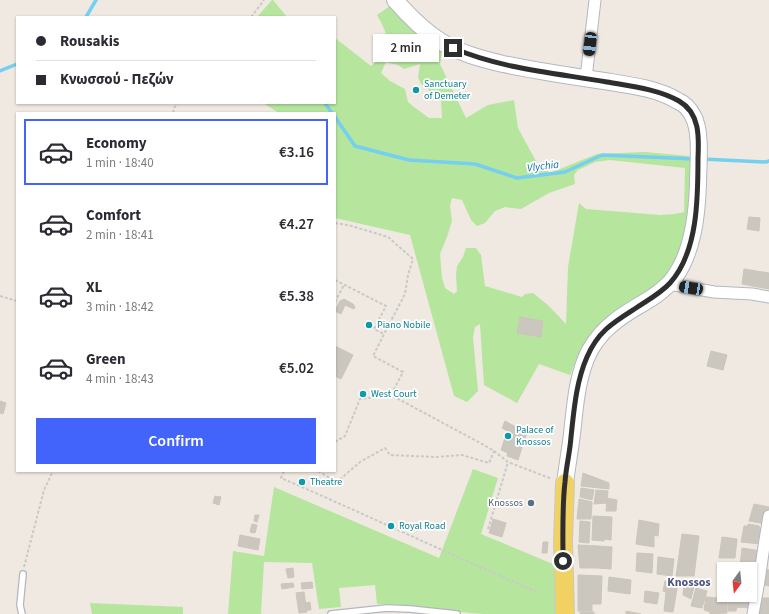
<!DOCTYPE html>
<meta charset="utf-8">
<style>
:root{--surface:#fff;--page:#f2f2f3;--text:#2b2b33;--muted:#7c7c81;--line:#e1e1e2;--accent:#4264fb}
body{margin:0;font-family:"Source Sans 3",sans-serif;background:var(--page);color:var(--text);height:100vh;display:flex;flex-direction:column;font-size:15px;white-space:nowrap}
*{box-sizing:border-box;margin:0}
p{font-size:13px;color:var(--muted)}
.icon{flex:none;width:22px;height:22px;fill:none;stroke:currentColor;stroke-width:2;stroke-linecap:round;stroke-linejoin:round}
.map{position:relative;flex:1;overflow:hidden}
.side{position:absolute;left:16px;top:112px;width:320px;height:360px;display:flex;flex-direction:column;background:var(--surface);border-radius:0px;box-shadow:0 1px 3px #0004}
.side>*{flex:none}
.top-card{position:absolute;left:16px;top:16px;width:320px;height:88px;border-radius:0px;box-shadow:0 1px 3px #0004;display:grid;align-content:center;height:88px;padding:0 20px;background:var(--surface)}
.needle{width:26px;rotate:195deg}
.controls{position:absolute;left:717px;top:562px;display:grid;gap:8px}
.controls a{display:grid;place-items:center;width:40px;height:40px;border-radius:0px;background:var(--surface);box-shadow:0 1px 3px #0004;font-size:20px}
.end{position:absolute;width:18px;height:18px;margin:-9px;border:5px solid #2e2e2e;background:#fff;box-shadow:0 0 0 2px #fff}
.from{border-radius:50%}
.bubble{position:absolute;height:28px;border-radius:0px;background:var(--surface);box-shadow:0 1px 3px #0004;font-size:13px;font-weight:600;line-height:28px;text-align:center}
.car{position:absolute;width:12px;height:24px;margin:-12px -6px;border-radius:5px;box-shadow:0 0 3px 1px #0007;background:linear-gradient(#222 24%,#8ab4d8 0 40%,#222 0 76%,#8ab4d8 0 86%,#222 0)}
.top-card b{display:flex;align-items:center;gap:14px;height:38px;font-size:15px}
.top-card b+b{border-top:1px solid var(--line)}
.top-card i{width:10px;height:10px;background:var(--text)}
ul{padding:7px 0 0;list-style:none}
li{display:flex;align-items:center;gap:12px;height:66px;margin:0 8px 6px;padding:0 12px;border:2px solid transparent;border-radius:0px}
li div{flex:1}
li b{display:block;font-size:15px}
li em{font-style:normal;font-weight:600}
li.active{border-color:var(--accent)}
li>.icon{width:36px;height:36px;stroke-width:1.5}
.cta{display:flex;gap:8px;margin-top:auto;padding:8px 20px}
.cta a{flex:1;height:46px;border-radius:0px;background:var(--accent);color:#fff;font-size:16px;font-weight:600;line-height:46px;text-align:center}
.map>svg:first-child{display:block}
.green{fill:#b6e59e;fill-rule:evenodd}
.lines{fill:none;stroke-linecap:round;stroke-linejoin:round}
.stream{stroke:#75cff0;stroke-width:3.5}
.building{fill:#cbc7bf;stroke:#cbc5ba}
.lane-casing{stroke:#b4b7c1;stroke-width:8}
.street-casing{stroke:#b4b7c1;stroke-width:13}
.secondary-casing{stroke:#b4b7c1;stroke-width:18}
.primary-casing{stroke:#c9c9c9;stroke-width:20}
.path{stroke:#c9c9c9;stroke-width:2;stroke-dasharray:3 2;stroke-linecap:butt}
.lane{stroke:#fff;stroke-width:5.5}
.street{stroke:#fff;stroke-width:11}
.secondary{stroke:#fff;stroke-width:16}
.primary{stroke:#f2d163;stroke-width:18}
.route{stroke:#2e2e2e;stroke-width:5}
.culture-dot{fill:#0f9aa8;stroke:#fff;stroke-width:1.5}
.service-dot{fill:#5c6f8a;stroke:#fff;stroke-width:1.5}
.labels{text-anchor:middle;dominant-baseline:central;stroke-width:3.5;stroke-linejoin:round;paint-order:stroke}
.culture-label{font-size:10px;fill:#0d838f;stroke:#fff;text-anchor:start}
.service-label{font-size:10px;fill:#4e5e75;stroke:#fff;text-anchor:end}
.water-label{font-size:11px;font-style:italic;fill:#0d6fa3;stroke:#fff}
.quarter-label{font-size:12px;font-weight:bold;fill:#4d5680;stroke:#fff}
</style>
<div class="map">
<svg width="769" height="614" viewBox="0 0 769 614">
<rect width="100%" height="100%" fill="#efe9e1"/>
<path class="green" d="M 272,0 L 273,0 L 287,17 L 257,17 Z
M 390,6 L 442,51 L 440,64 L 466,118 L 488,105 L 514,100 L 518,128 L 537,163 L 550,173 L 597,154 L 645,152 L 689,156 L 692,167 L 687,230 L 672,271 L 584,347 L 577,358 L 570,375 L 539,364 L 517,403 L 484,385 L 480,324 L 475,327 L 473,337 L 478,391 L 467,402 L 454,396 L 410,235 L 335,218 L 335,113 L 279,113 L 263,103 L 335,103 L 335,38 L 371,66 C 392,47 390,38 377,15 ZM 386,62 L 398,65 L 404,69 L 420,64 L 418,77 L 421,84 L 441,100 L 442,118 L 429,118 L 414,107 L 408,102 L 405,89 L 390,81 L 381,73 ZM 610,160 L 685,168 L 684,212 L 675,214 L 660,215 L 586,209 L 579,203 L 568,267 L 566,324 L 549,306 L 533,293 L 525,294 L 522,297 L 485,286 L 481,255 L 476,248 L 466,248 L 463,257 L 457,266 L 456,275 L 457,291 L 454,294 L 445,288 L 442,278 L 440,254 L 447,237 L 452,221 L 450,206 L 452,198 L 462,200 L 471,220 L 477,226 L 485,223 L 495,211 L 505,207 L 521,209 L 549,193 L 575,184 L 574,175 L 578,170 L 595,162 Z
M 473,469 L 498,478 L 481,534 L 560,567 L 558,614 C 534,614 509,614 484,614 C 449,612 413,604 377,604 L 375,585 L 339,588 L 341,607 L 319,609 L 312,563 L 264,562 L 261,614 L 228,614 L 233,551 L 264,556 L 274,487 L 439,558 Z
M 90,603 L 183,607 L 183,614 L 92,614 Z"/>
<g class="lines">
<path class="stream" d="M 86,17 L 96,0
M 0,71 L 17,64
M 325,103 L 332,113
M 335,117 L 355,146 L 409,160 L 475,164 L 517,178 L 565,172 L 602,155 L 694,159
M 702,159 L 766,162 L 769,161"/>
</g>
<path class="building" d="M 749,217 L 760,218 L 759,231 L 747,229 Z
M 744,269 L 769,273 L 769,289 L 742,284 Z
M 344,299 L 353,304 L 355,307 L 354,309 L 345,305 L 341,314 L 335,311 L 340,301 Z
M 520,317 L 543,321 L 541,337 L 517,333 Z
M 335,346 L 353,355 L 341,379 L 335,376 Z
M 711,351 L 727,355 L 723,370 L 707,366 Z
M 0,401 L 6,403 L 3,414 L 0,413 Z
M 505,421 L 516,427 L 513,434 L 502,428 Z
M 516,428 L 527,432 L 518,460 L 507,456 Z
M 505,438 L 512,440 L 508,453 L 501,450 Z
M 583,473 L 609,483 L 609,489 L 581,486 Z
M 581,488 L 594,490 L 592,500 L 580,497 Z
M 596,490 L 608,491 L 607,503 L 594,504 Z
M 215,496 L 221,497 L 219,505 L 213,503 Z
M 607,498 L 617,500 L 616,511 L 606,511 Z
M 579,499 L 592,502 L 591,519 L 577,519 Z
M 754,504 L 769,507 L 769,511 L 766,524 L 749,521 Z
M 255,515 L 259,515 L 257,522 L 254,521 Z
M 593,516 L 612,517 L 611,540 L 604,539 L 604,541 L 592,540 Z
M 493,519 L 506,523 L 502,537 L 489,533 Z
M 639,520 L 659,524 L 658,536 L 654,535 L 654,547 L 636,544 Z
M 580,521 L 590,522 L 589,543 L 579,542 Z
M 252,524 L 257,525 L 255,533 L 250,532 Z
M 748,524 L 759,526 L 763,533 L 761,544 L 741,542 L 744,526 L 748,526 Z
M 682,534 L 699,536 L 694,576 L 676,576 Z
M 240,535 L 260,539 L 258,550 L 238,546 Z
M 722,537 L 737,539 L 735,558 L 719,558 Z
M 543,542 L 548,542 L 547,553 L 542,553 Z
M 578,545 L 598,546 L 597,568 L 580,568 Z
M 598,546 L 612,547 L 611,569 L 597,568 Z
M 742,548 L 761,551 L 758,564 L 756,564 L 754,567 L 740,566 Z
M 637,553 L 653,554 L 652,573 L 636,571 Z
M 658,557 L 674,559 L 672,576 L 657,574 Z
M 293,568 L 294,577 L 288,578 L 286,569 Z
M 750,569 L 759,570 L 754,596 L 738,595 L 750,595 Z
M 764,569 L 769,570 L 769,586 L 761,584 Z
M 578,575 L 602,576 L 601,604 L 592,604 L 592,611 L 578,611 Z
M 609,577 L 631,580 L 630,594 L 608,591 Z
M 665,581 L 678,583 L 673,612 L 664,611 L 666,592 L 663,591 Z
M 312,582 L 313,588 L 302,589 L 301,583 Z
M 293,583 L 294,587 L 282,589 L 281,584 Z
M 684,585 L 694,587 L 691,599 L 683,595 Z
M 696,588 L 707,591 L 702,608 L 691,606 Z
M 645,591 L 659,593 L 657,604 L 644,602 Z
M 304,592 L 307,612 L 299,613 L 296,593 Z
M 728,595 L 750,597 L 750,608 L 737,607 L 736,611 L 728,611 Z
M 706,597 L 727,599 L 727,613 L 710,614 L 710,612 L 704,610 Z
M 760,598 L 769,598 L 769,614 L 756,614 Z
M 310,602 L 311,610 L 306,610 L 305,603 Z
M 626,611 L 641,614 L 626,614 Z
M 580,612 L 594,612 L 594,614 L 580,614 Z"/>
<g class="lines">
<defs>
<path id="lane" d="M 22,614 L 20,605 L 23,574
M 331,614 L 387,608 L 410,609 L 457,614"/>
<path id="street" d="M 586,78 L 595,0
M 669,284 L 714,292 L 752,294 L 769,297
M 753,614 L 759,581 L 764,546 L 769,516"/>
<path id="secondary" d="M 395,0 C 408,15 423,30 440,41 C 459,53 482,59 503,64 C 537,71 570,76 604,81 C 629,85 656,88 678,101 C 685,104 690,110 693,116 C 702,132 698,165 698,184 C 697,215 693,252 674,278 C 658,299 631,307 612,324 C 603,331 596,340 590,350 C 577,375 575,406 572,434 C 570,450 567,467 565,483"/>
<path id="primary" d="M 565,483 L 563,542 L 565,614"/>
</defs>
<use href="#lane" class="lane-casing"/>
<use href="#street" class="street-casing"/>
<use href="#secondary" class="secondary-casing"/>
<use href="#primary" class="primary-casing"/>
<path class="path" d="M 251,17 L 264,0
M 173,113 L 174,108 L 178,103
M 335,223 L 348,225 L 388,237 L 413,259 L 408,275 L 405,294 L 384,334
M 335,280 L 386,306 L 374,329 L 384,334 L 373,356 L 403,372 L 391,395
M 0,296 L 17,301
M 335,302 L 344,285
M 335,442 L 345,436 L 360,399 L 391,395 L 482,444 L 494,451 L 508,462 L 552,479
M 284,471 L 281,478 C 367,515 451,555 537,592
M 318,471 L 335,481 L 338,481 L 360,462 L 385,448 L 390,455 L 436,457 L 462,455 L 489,463 L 494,451
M 488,529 L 508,462
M 24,567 L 44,490 L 53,471"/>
<use href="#lane" class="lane"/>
<use href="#street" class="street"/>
<use href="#secondary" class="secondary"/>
<use href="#primary" class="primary"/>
</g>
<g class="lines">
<path class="route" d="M 453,48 C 502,69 555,73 607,82 C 630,86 658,89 679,101 C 700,113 699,137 698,158 C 698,197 698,252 670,283 C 661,293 648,300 636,308 C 614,322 598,331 587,357 C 576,382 574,410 571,437 C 570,452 566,467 565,482 C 562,507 563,536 563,561"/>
</g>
<g class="culture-dot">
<circle cx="416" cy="90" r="4"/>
<circle cx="369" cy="325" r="4"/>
<circle cx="363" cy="394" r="4"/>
<circle cx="508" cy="436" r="4"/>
<circle cx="302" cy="482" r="4"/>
<circle cx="391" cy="526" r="4"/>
</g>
<circle class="service-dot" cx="531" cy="503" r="4"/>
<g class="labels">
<g class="culture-label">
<text x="424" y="84">Sanctuary<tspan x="424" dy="12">of Demeter</tspan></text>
<text x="377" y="325">Piano Nobile</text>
<text x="371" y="394">West Court</text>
<text x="516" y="430">Palace of<tspan x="516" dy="12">Knossos</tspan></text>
<text x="310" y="482">Theatre</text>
<text x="399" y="526">Royal Road</text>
</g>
<g class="service-label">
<text x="523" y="503">Knossos</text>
</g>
<g class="water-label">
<text transform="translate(543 166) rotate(-7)">Vlychia</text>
</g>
<g class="quarter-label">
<text x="689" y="582">Knossos</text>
</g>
</g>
</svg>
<div class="controls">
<a><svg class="needle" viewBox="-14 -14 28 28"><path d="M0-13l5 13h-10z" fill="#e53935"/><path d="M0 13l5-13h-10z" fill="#7c7c81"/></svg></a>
</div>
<i class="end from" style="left:563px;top:561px"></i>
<i class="end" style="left:453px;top:48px"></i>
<div class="bubble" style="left:373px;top:34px;width:66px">2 min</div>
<i class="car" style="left:590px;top:44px;rotate:187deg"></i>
<i class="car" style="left:691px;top:288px;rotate:279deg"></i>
<div class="top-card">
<b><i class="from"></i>Rousakis</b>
<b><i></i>Κνωσσού - Πεζών</b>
</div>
<section class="side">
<ul>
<li class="active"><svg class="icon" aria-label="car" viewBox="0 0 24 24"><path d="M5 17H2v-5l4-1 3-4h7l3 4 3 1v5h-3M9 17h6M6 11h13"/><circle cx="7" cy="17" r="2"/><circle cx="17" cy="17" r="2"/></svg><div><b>Economy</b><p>1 min · 18:40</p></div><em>€3.16</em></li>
<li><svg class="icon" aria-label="car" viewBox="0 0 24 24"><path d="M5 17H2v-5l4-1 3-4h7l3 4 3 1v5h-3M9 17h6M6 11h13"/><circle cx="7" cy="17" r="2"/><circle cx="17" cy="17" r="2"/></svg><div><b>Comfort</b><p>2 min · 18:41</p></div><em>€4.27</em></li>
<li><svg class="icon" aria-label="car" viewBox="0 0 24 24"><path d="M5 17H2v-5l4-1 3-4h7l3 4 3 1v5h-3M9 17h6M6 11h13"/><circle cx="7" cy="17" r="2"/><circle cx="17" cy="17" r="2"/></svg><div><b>XL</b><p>3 min · 18:42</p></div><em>€5.38</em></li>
<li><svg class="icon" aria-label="car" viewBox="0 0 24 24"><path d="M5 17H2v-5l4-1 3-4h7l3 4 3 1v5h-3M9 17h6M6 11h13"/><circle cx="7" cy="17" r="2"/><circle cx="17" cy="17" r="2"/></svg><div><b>Green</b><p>4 min · 18:43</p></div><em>€5.02</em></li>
</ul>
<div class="cta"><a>Confirm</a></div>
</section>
</div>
